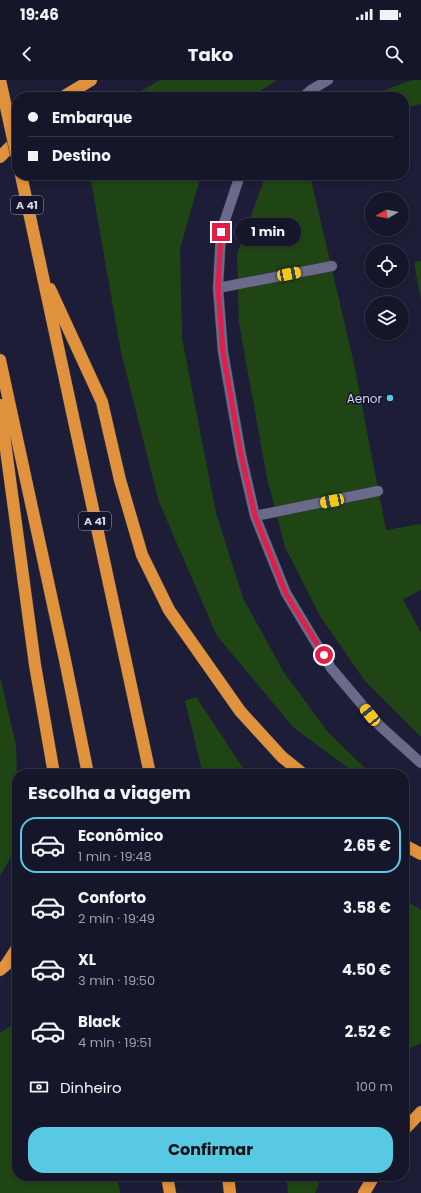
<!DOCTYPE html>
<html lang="pt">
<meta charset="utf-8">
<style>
:root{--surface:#16162a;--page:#1f1f32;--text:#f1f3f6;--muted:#9e9fa8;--line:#353547;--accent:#57c9e2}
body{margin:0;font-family:Poppins,sans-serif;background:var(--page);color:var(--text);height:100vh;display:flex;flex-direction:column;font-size:15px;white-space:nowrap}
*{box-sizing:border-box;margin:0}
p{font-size:13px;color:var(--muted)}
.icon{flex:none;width:22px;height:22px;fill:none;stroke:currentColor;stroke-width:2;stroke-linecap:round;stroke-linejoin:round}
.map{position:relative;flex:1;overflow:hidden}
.side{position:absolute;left:12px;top:689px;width:397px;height:412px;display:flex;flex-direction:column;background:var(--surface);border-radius:16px;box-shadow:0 2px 6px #0003,0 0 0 1px var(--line)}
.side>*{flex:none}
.banner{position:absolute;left:12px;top:12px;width:397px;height:88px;border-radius:16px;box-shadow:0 2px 6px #0003,0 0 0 1px var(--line);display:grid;align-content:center;height:88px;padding:0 16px;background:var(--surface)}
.needle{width:26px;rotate:261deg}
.buttons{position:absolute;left:365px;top:112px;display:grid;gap:8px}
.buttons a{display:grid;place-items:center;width:44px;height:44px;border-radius:50%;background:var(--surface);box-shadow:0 2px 6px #0003,0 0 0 1px var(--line);font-size:20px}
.end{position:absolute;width:18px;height:18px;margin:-9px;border:5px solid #e11d48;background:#fff;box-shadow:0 0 0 2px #fff}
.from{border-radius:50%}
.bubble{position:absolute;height:28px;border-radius:14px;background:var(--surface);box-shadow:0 2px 6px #0003,0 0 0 1px var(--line);font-size:13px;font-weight:700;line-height:28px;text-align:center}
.car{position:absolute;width:12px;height:24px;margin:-12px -6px;border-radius:5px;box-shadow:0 0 3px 1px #0007;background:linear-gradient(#f5c518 24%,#345 0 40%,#f5c518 0 76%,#345 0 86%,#f5c518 0)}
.banner b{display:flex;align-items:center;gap:14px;height:38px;font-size:15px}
.banner b+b{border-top:1px solid var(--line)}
.banner i{width:10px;height:10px;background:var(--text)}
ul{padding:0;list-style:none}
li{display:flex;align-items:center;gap:12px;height:56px;margin:0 8px 6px;padding:0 8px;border:2px solid transparent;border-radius:16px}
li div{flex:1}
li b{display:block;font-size:15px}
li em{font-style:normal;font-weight:700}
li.selected{border-color:var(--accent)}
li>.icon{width:36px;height:36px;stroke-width:1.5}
h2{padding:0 16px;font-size:18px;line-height:48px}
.pay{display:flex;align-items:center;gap:10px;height:44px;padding:0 16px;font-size:15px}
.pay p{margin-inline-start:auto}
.action{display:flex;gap:8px;margin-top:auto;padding:8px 16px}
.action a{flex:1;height:46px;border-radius:16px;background:var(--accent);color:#111;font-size:16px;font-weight:700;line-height:46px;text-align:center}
.status{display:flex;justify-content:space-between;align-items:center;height:28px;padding:0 20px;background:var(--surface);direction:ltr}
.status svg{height:11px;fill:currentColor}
header{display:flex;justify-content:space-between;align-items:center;height:52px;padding:0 16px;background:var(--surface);font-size:18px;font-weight:700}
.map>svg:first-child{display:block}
.green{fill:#1f4515}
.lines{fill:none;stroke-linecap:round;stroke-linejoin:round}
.lane-casing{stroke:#3a384e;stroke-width:11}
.highway-casing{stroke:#3a384e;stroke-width:13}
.lane{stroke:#6a6a8a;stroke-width:10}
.highway{stroke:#e0933c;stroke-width:12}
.highway-bridge-casing{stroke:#3a384e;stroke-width:13;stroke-linecap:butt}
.highway-bridge{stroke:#e0933c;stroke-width:12}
.route{stroke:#e11d48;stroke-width:5}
.poi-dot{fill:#57c9e2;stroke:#15142d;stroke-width:1.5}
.labels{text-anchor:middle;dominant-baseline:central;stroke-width:3;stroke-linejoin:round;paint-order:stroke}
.shield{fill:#15142d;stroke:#9b9baf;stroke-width:1}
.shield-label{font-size:11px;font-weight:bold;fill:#d4d5e7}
.poi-label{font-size:12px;fill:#d4d5e7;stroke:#15142d;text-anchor:end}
</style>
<div class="status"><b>19:46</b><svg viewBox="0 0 49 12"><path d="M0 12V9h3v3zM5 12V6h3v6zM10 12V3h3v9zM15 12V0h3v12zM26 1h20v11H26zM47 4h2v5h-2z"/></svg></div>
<header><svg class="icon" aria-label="back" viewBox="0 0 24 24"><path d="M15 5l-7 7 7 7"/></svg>Tako<svg class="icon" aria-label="search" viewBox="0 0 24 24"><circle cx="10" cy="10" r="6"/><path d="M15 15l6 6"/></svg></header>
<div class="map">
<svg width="421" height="1113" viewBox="0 0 421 1113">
<rect width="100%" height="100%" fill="#1e1d38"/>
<path class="green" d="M 160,0 L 277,0 L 251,17 L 135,17 L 141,11 Z
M 412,0 L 421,0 L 421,24 L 404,28 L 404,17 L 366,17 Z
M 90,95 L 201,95 L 180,169 L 182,258 L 216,433 L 243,518 L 283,591 L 327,651 L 371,694 L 357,694 L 294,648 L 217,556 L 159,422 L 121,272 Z
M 266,95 L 310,95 L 354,284 L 386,450 L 421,444 L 421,510 L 403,519 L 421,553 L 421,657 L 365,601 L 320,536 L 285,467 L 267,398 L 239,243 L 237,174 Z
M 421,181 L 421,219 L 414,183 Z
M 0,597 L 16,665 L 17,694 L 17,767 L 0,796 Z
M 196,617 L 247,694 L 203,694 L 185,621 Z
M 404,819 L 421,830 L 421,963 L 404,971 Z
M 17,939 L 17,1096 L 117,1096 L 120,1113 L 0,1113 L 0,953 L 14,944 Z
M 286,1096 L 322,1096 L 315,1113 L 288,1113 Z"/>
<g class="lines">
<defs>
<path id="lane" d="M 303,17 L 311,10 L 328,0
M 240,95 L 221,152 L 218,208 L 223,272 L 241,375 L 255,436 L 286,513 L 331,588 L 380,646 L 421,683
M 218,208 L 332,186
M 255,436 L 378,411"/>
<path id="highway" d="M 63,17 L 91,0
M 0,77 L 17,60
M 21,95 L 150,694
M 50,209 L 102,322 L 120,400 L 142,475 L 169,530 L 240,631 L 282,677 L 303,694
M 0,280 L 65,580 L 88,694
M 0,325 L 35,585 L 54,694
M 404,765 L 421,774
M 0,890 L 6,885 L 17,868
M 404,1050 L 421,1032
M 167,1096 L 170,1113
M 228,1096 L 230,1113
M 364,1113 L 374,1096"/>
</defs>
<use href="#lane" class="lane-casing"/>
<use href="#highway" class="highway-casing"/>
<use href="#lane" class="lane"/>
<use href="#highway" class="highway"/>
<defs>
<path id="highway-bridge" d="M 0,0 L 17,77"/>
</defs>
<use href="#highway-bridge" class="highway-bridge-casing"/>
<use href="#highway-bridge" class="highway-bridge"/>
</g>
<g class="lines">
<path class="route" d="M 221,152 L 218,208 L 223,272 L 241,375 L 255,436 L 286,514 L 324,575"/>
</g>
<circle class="poi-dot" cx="390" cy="318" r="4"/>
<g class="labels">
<g class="shield">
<rect x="11" y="116" width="32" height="18" rx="3"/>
<rect x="79" y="432" width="32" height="18" rx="3"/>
</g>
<g class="shield-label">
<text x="27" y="125">A 41</text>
<text x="95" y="441">A 41</text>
</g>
<g class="poi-label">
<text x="382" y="318">Aenor</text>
</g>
</g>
</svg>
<div class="buttons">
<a><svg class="needle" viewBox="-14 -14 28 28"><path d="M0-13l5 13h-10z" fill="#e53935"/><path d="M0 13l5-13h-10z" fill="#9e9fa8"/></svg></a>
<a><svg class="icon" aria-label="locate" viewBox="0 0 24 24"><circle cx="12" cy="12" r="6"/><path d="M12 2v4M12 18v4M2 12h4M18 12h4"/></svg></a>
<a><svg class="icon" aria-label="layers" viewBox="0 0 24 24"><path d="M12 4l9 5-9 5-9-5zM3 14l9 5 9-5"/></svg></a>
</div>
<i class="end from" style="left:324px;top:575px"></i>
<i class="end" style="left:221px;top:152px"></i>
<div class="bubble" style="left:235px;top:138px;width:66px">1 min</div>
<i class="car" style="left:289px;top:194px;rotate:79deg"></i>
<i class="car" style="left:332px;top:421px;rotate:258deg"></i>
<i class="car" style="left:370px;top:635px;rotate:321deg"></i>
<div class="banner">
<b><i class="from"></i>Embarque</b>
<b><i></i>Destino</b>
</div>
<section class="side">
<h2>Escolha a viagem</h2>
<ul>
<li class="selected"><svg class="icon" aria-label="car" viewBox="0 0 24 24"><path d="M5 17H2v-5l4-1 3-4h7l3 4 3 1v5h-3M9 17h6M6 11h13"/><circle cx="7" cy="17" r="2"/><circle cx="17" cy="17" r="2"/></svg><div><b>Econômico</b><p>1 min · 19:48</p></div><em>2.65 €</em></li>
<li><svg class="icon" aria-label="car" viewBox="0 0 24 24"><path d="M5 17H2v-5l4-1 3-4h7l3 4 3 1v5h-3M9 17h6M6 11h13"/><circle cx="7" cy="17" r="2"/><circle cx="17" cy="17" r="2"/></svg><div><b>Conforto</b><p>2 min · 19:49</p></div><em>3.58 €</em></li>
<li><svg class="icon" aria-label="car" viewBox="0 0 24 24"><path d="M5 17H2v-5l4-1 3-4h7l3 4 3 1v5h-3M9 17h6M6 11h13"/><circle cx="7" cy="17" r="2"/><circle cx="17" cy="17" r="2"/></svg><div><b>XL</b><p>3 min · 19:50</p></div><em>4.50 €</em></li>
<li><svg class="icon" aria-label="car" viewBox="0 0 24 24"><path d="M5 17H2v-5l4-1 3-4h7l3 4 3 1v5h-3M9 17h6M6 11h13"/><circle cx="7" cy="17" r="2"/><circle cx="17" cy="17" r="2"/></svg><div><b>Black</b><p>4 min · 19:51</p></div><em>2.52 €</em></li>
</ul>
<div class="pay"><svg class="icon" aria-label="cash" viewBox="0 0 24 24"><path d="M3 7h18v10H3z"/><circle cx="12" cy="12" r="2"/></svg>Dinheiro<p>100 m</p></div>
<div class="action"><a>Confirmar</a></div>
</section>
</div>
